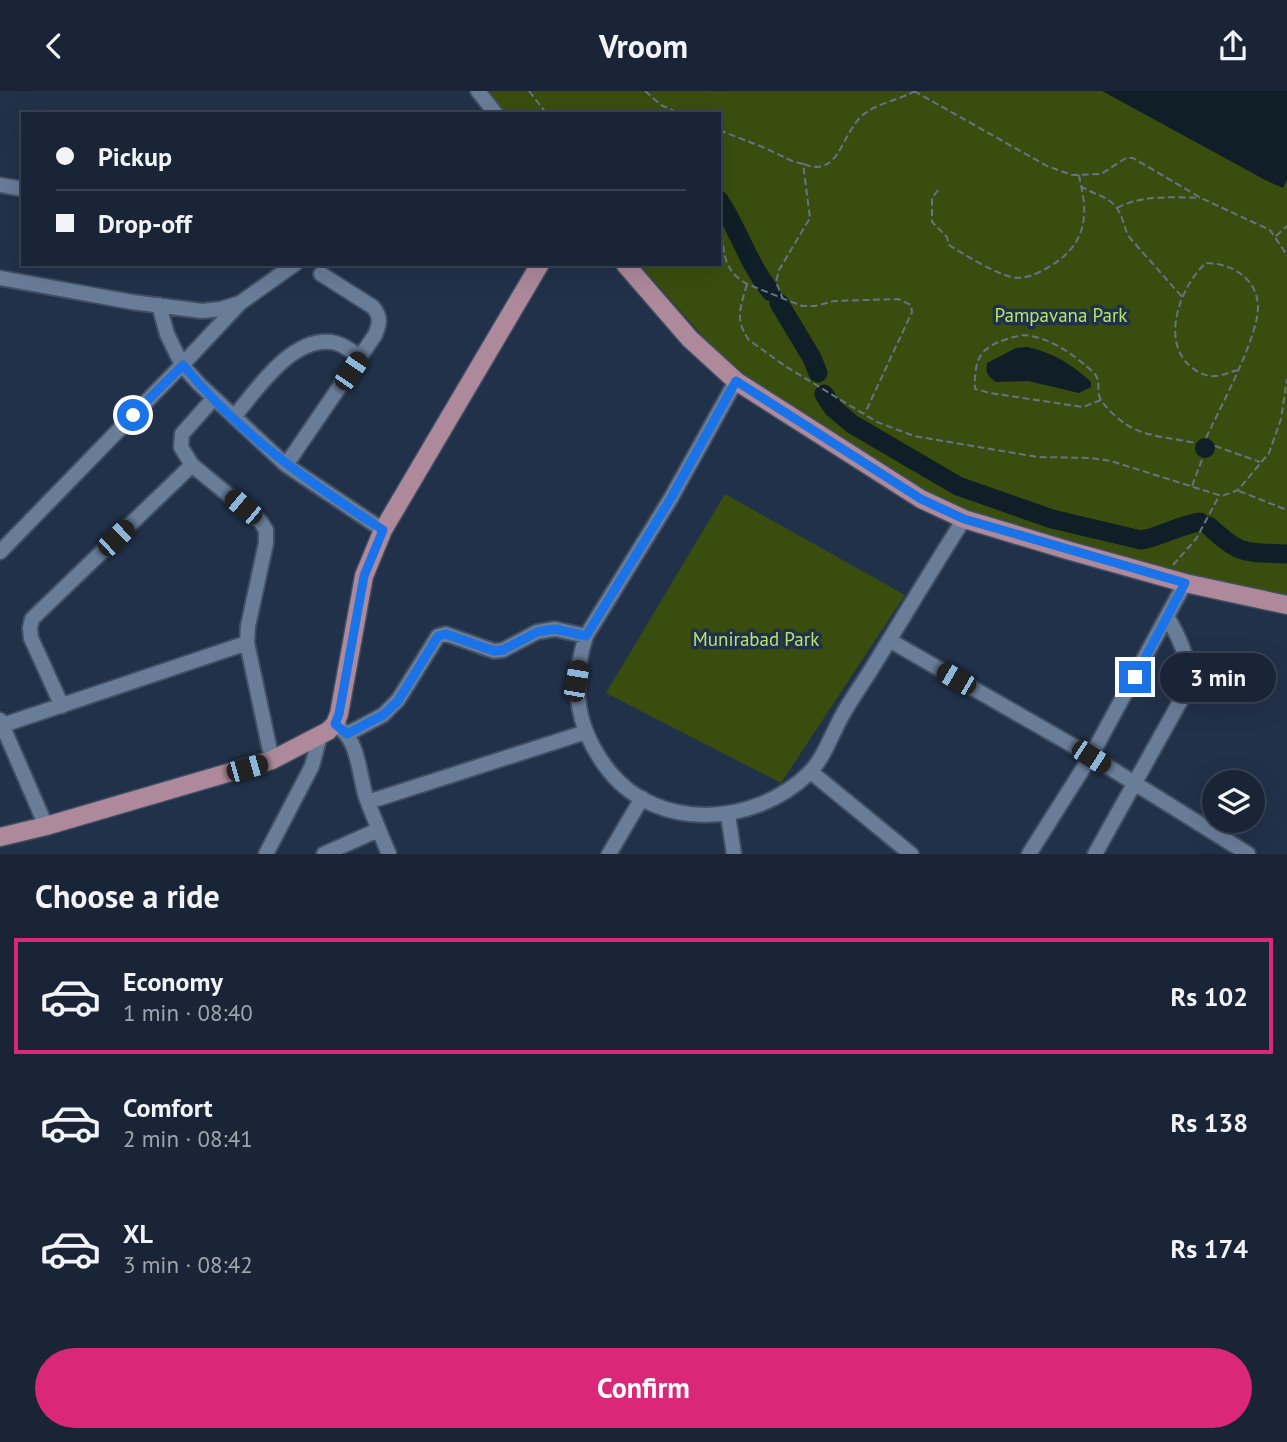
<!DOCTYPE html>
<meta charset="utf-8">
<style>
:root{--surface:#192537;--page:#222d3f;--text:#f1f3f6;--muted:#9fa5ad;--line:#374252;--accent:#db2777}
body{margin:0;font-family:"PT Sans",sans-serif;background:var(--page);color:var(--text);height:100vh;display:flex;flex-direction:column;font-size:26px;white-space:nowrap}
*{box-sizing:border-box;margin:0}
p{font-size:23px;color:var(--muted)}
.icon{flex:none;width:38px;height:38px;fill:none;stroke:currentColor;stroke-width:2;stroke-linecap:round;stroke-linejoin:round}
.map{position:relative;height:763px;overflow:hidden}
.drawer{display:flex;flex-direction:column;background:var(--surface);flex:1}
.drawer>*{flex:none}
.top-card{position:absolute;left:21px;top:21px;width:700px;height:154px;border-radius:0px;box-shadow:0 7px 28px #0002,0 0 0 2px var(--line);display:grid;align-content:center;height:154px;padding:0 35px;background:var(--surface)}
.controls{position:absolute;left:1202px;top:679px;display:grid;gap:14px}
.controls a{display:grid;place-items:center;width:63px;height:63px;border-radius:50%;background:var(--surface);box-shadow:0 7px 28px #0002,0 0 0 2px var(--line);font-size:35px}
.end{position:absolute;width:32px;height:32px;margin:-16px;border:9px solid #1a73e8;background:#fff;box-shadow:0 0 0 4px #fff}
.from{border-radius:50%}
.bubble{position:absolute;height:49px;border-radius:24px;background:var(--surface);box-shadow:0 7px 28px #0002,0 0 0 2px var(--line);font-size:23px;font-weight:700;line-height:49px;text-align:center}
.car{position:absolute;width:21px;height:42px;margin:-21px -10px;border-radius:9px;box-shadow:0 0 5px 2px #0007;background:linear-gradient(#222 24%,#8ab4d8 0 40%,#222 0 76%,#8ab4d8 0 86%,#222 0)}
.top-card b{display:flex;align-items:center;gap:24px;height:66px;font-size:26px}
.top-card b+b{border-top:2px solid var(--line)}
.top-card i{width:18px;height:18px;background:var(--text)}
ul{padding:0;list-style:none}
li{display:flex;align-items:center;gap:21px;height:116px;margin:0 14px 10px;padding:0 21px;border:4px solid transparent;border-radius:0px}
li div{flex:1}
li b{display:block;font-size:26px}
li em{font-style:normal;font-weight:700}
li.active{border-color:var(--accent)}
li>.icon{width:63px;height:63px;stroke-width:1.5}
h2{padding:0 35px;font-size:32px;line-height:84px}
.primary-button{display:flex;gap:14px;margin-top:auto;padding:14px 35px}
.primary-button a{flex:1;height:80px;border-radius:42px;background:var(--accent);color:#fff;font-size:28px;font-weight:700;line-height:80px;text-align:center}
header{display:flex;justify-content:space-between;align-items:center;height:91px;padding:0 35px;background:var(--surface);font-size:32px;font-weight:700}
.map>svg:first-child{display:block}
.green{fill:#394e0e}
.water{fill:#101f27}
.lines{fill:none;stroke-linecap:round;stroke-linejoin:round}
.river{stroke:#101f27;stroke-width:19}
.minor-casing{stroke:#404f63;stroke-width:18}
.major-casing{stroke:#404f63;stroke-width:21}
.path{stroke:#657387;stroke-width:2;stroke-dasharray:7 3.5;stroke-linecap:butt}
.minor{stroke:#697d99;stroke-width:14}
.major{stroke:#ad899b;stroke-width:18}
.route{stroke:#1a73e8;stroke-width:9}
.labels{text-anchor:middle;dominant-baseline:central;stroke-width:7;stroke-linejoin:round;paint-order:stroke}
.park-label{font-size:19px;fill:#b7e46a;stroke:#213149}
</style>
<header><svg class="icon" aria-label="back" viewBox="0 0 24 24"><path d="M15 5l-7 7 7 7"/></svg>Vroom<svg class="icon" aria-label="share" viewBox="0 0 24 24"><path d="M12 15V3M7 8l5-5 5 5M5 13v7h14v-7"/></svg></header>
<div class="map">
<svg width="1287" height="763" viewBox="0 0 1287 763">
<rect width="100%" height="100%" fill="#213149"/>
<path class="green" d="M 478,0 L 1287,0 L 1287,514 L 964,428 L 736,290 L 699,241 L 639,173 L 719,173 L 719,23 L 496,23 Z
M 725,403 L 905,504 L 781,692 L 606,602 Z"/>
<path class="water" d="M 1102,0 L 1287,0 L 1287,89 L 1283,97 L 1267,90 Z
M 1027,256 C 1052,261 1073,274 1091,291 L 1091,296 L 1079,302 L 1028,290 L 996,291 C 988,285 985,282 987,272 L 1016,257 Z
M1195 357a10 10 0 1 1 20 0a10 10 0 1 1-20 0Z"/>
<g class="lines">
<path class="river" d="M 719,109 C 739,139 748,173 771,201
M 779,212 L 812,267 L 818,282
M 824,303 L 833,317 L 852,333 L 958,395 L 1052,428 L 1141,449 C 1161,446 1179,434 1200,431
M 1209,435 C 1241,465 1244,461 1287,463"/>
<defs>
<path id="minor" d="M 478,0 L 496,23
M 0,94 L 23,98
M 0,187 L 132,211 L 202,220 L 221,218 L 240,212 L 295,173
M 159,214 L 167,243 L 182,274 L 199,293 L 286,374 L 383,439
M 736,290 L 671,407 L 586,545 C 570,595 576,638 609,680 C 658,741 754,735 808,683 C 824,668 832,642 843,623 C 853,605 866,588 877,569 C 906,522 934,475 964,428
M 213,308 L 182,343 L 181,356 L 192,374 L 260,430 L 266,439 L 266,452 L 248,535 L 247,552 L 272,669
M 234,326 C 257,298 294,242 336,252 C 346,255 353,261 360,267
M 286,374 L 375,244 C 380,232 381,226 373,216 L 321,183
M 0,461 L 182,274 L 240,212
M 889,549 L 1091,665 L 1248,763
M 62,615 L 31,547 L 30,537 L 32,528 L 192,374
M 0,629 L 46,735
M 3,634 L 247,552
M 341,638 C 359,653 359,684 366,706 C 373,725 381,744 389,763
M 347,643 L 383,624 L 398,609 L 438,545 L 446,543 L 494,560 L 503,559 L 537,541 L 555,538 L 586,545
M 811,681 L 911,763
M 368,711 L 586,641
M 728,724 L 734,763
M 266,763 L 312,675 L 320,645
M 324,763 L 378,739
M 609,763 L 642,707
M 1029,763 L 1091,665 L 1185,492
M 1095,763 L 1186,600 C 1192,571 1181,550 1167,525"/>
<path id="major" d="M 625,173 L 690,248 L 736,290 L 921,408 L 964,428 L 1067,459 L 1185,492 L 1287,514
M 0,746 L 46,735 L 272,669 L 328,640 L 335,633 L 339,623 L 364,485 L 383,439 L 540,173"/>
</defs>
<use href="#minor" class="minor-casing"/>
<use href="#major" class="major-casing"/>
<path class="path" d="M 529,0 L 547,23
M 645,0 L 661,14 L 681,23
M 914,0 L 1047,75 L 1072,84 L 1101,83 L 1126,67 L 1133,67 L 1201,107 L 1270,139 L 1287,164
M 719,39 L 765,57 L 792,70 L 803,73 L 810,127 L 779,179 L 776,191 L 783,208
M 804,73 C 840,88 841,41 864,23 C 878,12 899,9 915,0
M 1079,84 L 1081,95 C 1091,103 1107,104 1116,116 C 1124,126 1123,137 1130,147 L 1183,207
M 938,99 L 932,107 L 932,131 L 947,146 L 949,154 C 963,163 996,183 1012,186 C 1025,189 1036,183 1047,177 C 1081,158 1090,132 1081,95
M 1117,117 C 1140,104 1174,106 1200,107
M 719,123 C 725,152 718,177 747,193 L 802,215 L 815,215 L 834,210 L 898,208 L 911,214 L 912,221 L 865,322
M 1276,145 L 1287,135
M 747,193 C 741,215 734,229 749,249 L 785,275 L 877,331 L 914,345 L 1038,366 L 1091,367 L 1111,370 L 1222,405 L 1238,399 L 1269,362 L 1281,328 L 1287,288
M 1101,309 L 1083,316 L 990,302 L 975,298 C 974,267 980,256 1010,247 C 1017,245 1024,243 1031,245 C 1054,249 1075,265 1092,280 C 1101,288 1097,294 1099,304 C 1101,313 1117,327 1124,332 C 1143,346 1173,347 1196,352
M 1206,347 C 1220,317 1259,245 1258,215 C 1257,187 1231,172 1206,172 C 1181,194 1160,249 1190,275 C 1196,280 1202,284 1210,285 C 1219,286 1228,282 1237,279
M 1215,355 L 1260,371
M 1192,395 L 1203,366
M 1239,400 L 1287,419
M 1173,474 L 1196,448 L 1218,407"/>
<use href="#minor" class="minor"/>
<use href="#major" class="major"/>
</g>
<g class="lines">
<path class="route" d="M 133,324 L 183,274 C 238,342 310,392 383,439 L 364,485 L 339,623 L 335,633 L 347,643 L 383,624 L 398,610 L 438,545 L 446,543 L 494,560 L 503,559 L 537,541 L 555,538 L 586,545 L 671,407 L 736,290 L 921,408 L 964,428 L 1185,492 L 1135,586"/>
</g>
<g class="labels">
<g class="park-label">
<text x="1061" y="224">Pampavana Park</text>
<text x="756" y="548">Munirabad Park</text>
</g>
</g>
</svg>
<div class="controls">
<a><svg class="icon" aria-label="layers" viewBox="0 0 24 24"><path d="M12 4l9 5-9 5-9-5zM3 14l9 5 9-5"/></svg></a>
</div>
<i class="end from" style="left:133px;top:324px"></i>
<i class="end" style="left:1135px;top:586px"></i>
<div class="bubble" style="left:1160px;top:562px;width:116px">3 min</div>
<i class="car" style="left:351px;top:280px;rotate:34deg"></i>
<i class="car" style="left:243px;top:416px;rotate:310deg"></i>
<i class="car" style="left:116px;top:447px;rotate:46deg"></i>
<i class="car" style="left:956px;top:588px;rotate:300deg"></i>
<i class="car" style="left:576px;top:590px;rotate:10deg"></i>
<i class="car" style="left:1091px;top:666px;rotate:123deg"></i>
<i class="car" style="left:247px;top:677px;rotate:74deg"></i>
<div class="top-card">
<b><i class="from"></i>Pickup</b>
<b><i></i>Drop-off</b>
</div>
</div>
<section class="drawer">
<h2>Choose a ride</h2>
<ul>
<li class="active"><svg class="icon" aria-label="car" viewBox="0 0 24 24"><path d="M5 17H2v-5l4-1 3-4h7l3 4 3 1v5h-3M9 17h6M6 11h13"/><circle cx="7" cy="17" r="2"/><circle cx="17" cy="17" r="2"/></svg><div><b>Economy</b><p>1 min · 08:40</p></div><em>Rs 102</em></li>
<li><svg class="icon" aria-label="car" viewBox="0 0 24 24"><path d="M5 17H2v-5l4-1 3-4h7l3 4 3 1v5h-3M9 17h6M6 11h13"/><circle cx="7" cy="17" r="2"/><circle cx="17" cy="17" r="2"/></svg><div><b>Comfort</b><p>2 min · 08:41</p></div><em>Rs 138</em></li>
<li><svg class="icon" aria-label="car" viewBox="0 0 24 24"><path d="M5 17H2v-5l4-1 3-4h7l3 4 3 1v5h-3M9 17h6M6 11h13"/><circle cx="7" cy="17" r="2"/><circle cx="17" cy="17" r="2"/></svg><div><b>XL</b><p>3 min · 08:42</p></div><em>Rs 174</em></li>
</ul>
<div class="primary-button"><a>Confirm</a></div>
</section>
